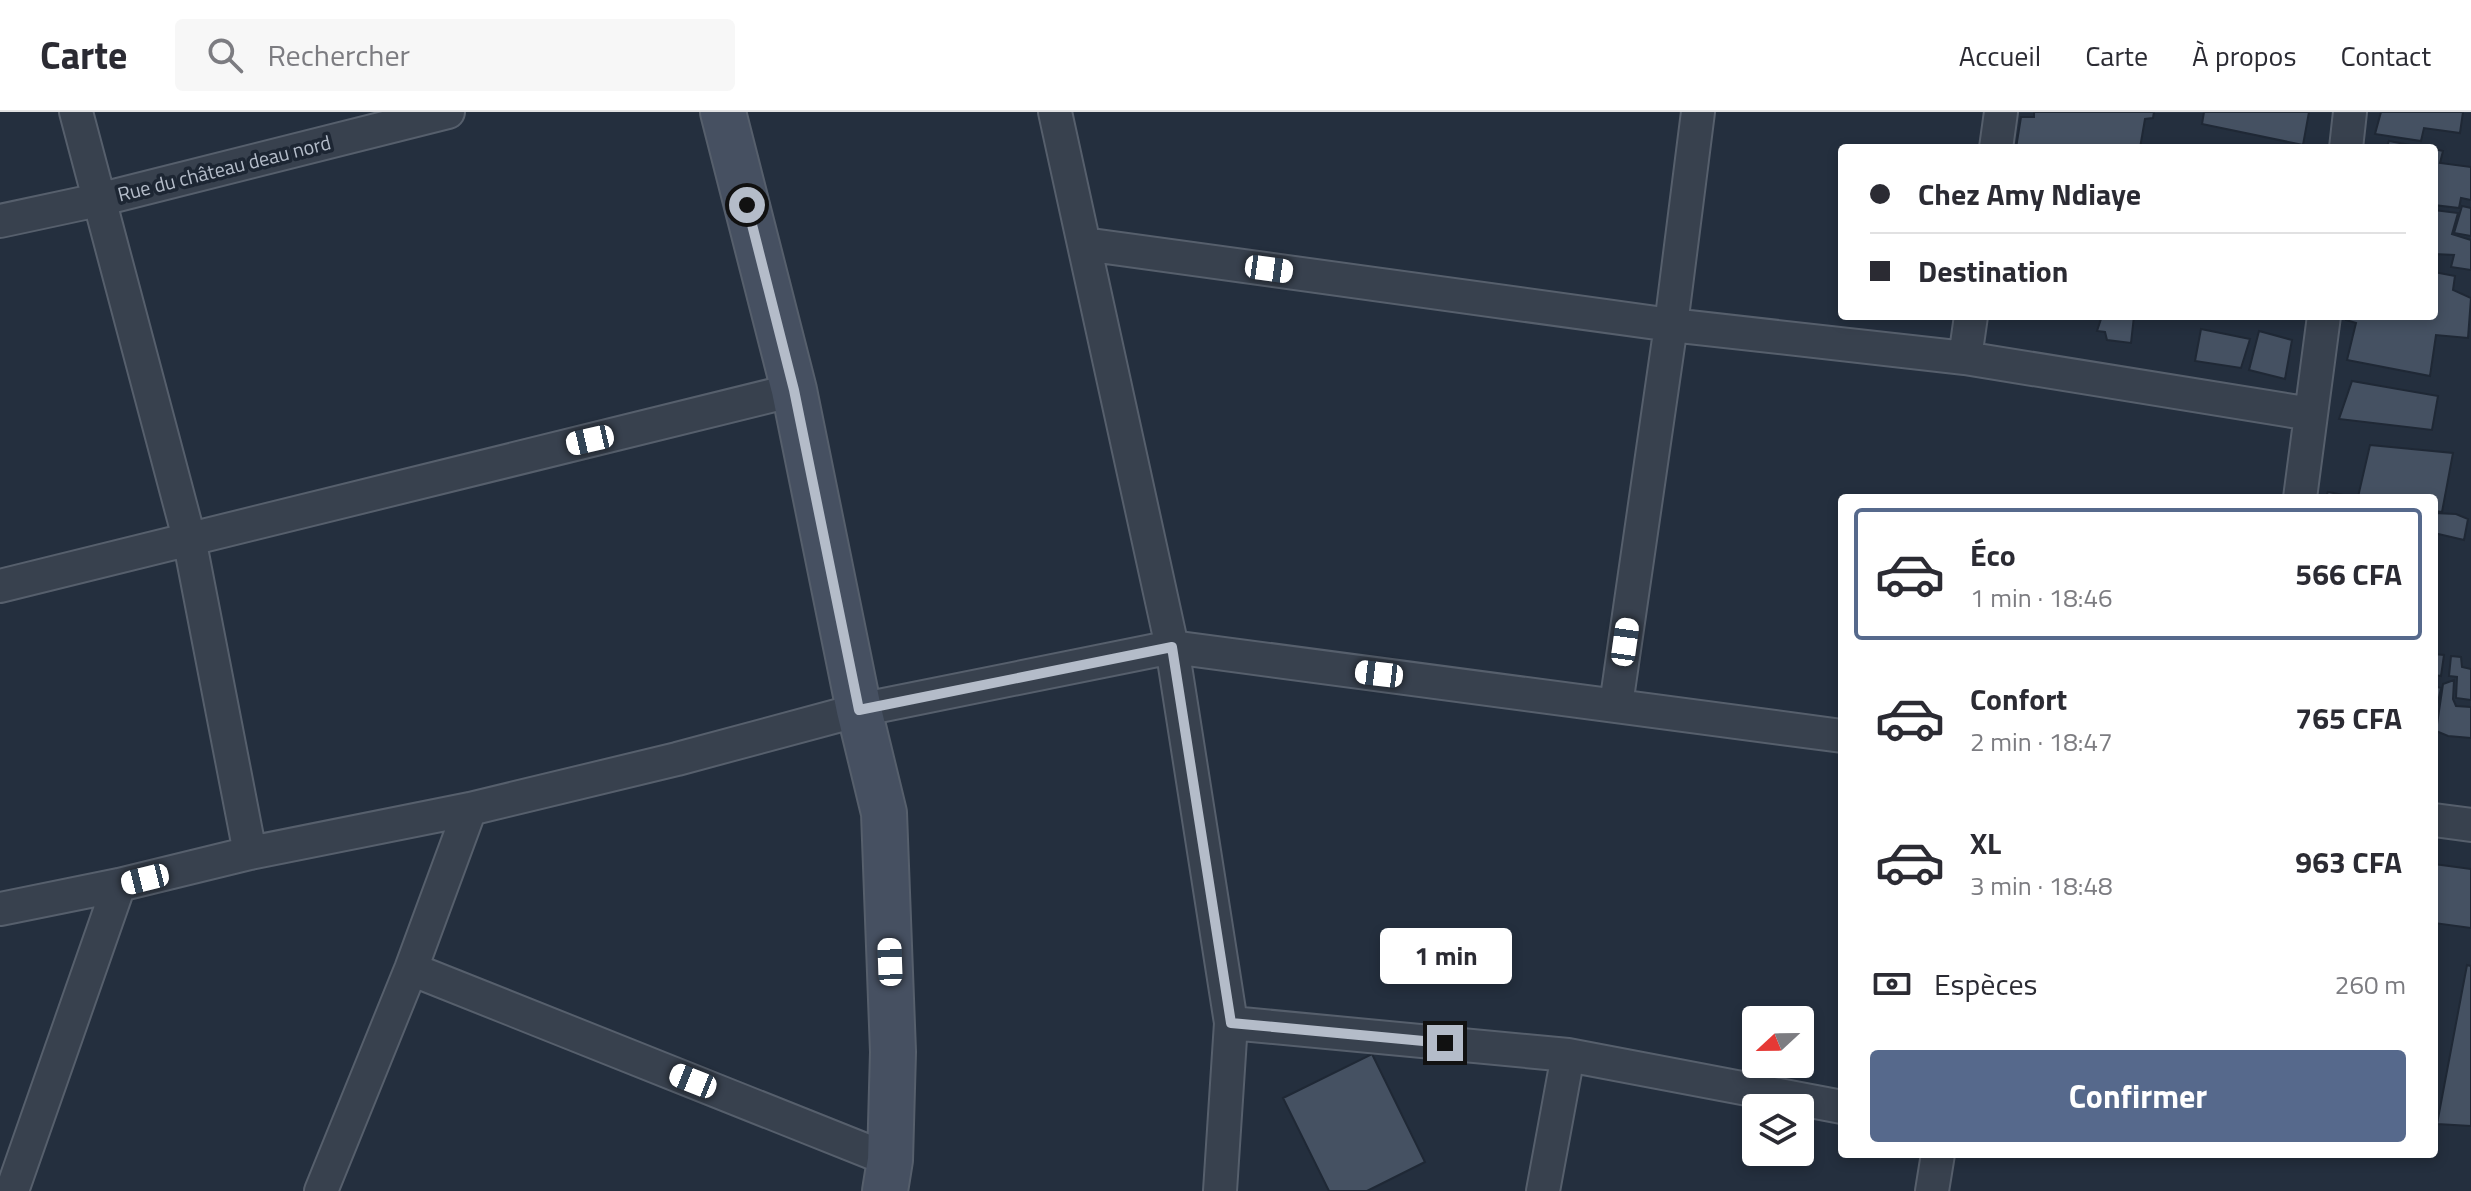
<!DOCTYPE html>
<html lang="fr">
<meta charset="utf-8">
<style>
:root{--surface:#fff;--page:#f7f7f7;--text:#2b2b33;--muted:#7c7c81;--line:#e1e1e2;--accent:#56698c}
body{margin:0;font-family:"Titillium Web",sans-serif;background:var(--page);color:var(--text);height:100vh;display:flex;flex-direction:column;font-size:30px;white-space:nowrap}
*{box-sizing:border-box;margin:0}
p{font-size:26px;color:var(--muted)}
.icon{flex:none;width:44px;height:44px;fill:none;stroke:currentColor;stroke-width:2;stroke-linecap:round;stroke-linejoin:round}
.map{position:relative;flex:1;overflow:hidden}
.details{position:absolute;left:1838px;top:382px;width:600px;height:664px;display:flex;flex-direction:column;background:var(--surface);border-radius:8px;box-shadow:0 4px 12px #0003}
.details>*{flex:none}
.top-card{position:absolute;left:1838px;top:32px;width:600px;height:176px;border-radius:8px;box-shadow:0 4px 12px #0003;display:grid;align-content:center;height:176px;padding:0 32px;background:var(--surface)}
.needle{width:52px;rotate:248deg}
.fabs{position:absolute;left:1742px;top:894px;display:grid;gap:16px}
.fabs a{display:grid;place-items:center;width:72px;height:72px;border-radius:8px;background:var(--surface);box-shadow:0 4px 12px #0003;font-size:40px}
.end{position:absolute;width:36px;height:36px;margin:-18px;border:10px solid #b4bcc9;background:#111;box-shadow:0 0 0 4px #111}
.from{border-radius:50%}
.bubble{position:absolute;height:56px;border-radius:8px;background:var(--surface);box-shadow:0 4px 12px #0003;font-size:26px;font-weight:700;line-height:56px;text-align:center}
.car{position:absolute;width:24px;height:48px;margin:-24px -12px;border-radius:10px;box-shadow:0 0 6px 2px #0007;background:linear-gradient(#fff 24%,#345 0 40%,#fff 0 76%,#345 0 86%,#fff 0)}
.top-card b{display:flex;align-items:center;gap:28px;height:76px;font-size:30px}
.top-card b+b{border-top:2px solid var(--line)}
.top-card i{width:20px;height:20px;background:var(--text)}
ul{padding:14px 0 0;list-style:none}
li{display:flex;align-items:center;gap:24px;height:132px;margin:0 16px 12px;padding:0 16px;border:4px solid transparent;border-radius:8px}
li div{flex:1}
li b{display:block;font-size:30px}
li em{font-style:normal;font-weight:700}
li.active{border-color:var(--accent)}
li>.icon{width:72px;height:72px;stroke-width:1.5}
.pay{display:flex;align-items:center;gap:20px;height:88px;padding:0 32px;font-size:30px}
.pay p{margin-inline-start:auto}
.primary-button{display:flex;gap:16px;margin-top:auto;padding:16px 32px}
.primary-button a{flex:1;height:92px;border-radius:8px;background:var(--accent);color:#fff;font-size:32px;font-weight:700;line-height:92px;text-align:center}
header{display:flex;align-items:center;gap:48px;box-sizing:border-box;height:112px;padding:0 40px;background:var(--surface);border-bottom:2px solid var(--line)}
header strong{font-size:38px}
nav{display:flex;gap:44px;margin-inline-start:auto;font-size:28px}
.search{width:560px;height:72px;background:var(--page);display:flex;align-items:center;gap:20px;box-sizing:border-box;padding:0 28px;border-radius:8px;color:var(--muted);font-size:30px}
.map>svg:first-child{display:block}
.building{fill:#455162;stroke:#1f2835;stroke-width:2}
.lines{fill:none;stroke-linecap:round;stroke-linejoin:round}
.street-casing{stroke:#565f6c;stroke-width:36}
.secondary-casing{stroke:#565f6c;stroke-width:48}
.street{stroke:#38414e;stroke-width:32}
.secondary{stroke:#465061;stroke-width:44}
.route{stroke:#b4bcc9;stroke-width:10}
.labels{text-anchor:middle;dominant-baseline:central;stroke-width:7;stroke-linejoin:round;paint-order:stroke}
.street-label{font-size:20px;fill:#b4bcc9;stroke:#1d2633}
</style>
<header>
<strong>Carte</strong>
<div class="search"><svg class="icon" aria-label="search" viewBox="0 0 24 24"><circle cx="10" cy="10" r="6"/><path d="M15 15l6 6"/></svg>Rechercher</div>
<nav><a>Accueil</a><a>Carte</a><a>À propos</a><a>Contact</a></nav>
</header>
<div class="map">
<svg width="2471" height="1079" viewBox="0 0 2471 1079">
<rect width="100%" height="100%" fill="#242f3e"/>
<path class="building" d="M 2034,0 L 2154,0 L 2153,6 L 2145,7 L 2140,36 L 2016,36 L 2021,5 L 2034,5 Z
M 2204,0 L 2309,0 L 2303,33 L 2202,12 Z
M 2381,0 L 2463,0 L 2460,21 L 2424,16 L 2421,29 L 2375,22 Z
M 2389,29 L 2426,36 L 2386,36 Z
M 2434,37 L 2443,39 L 2440,51 L 2471,55 L 2471,88 L 2461,86 L 2459,96 L 2434,93 Z
M 2462,94 L 2471,96 L 2471,124 L 2454,121 Z
M 2434,98 L 2458,101 L 2452,122 L 2471,128 L 2471,158 L 2451,155 L 2454,143 L 2434,142 Z
M 2434,160 L 2455,164 L 2453,178 L 2471,186 L 2468,226 L 2436,223 L 2430,264 L 2347,248 L 2356,211 L 2346,208 L 2346,204 L 2434,204 Z
M 2102,204 L 2134,204 L 2131,231 L 2107,228 L 2105,220 L 2097,219 Z
M 2201,217 L 2250,227 L 2241,256 L 2195,249 Z
M 2259,219 L 2292,228 L 2285,267 L 2249,258 Z
M 2352,269 L 2438,284 L 2432,318 L 2339,307 Z
M 2370,333 L 2453,341 L 2442,400 L 2434,399 L 2434,386 L 2358,385 Z
M 2328,380 L 2359,386 L 2325,386 Z
M 2434,401 L 2456,402 L 2468,407 L 2464,428 L 2434,421 Z
M 2434,542 L 2444,543 L 2441,564 L 2434,563 Z
M 2451,544 L 2461,545 L 2462,555 L 2471,557 L 2471,588 L 2456,586 L 2457,565 L 2449,564 Z
M 2454,568 L 2453,587 L 2456,594 L 2471,595 L 2471,626 L 2448,624 L 2436,619 L 2443,572 Z
M 2434,574 L 2441,576 L 2434,609 Z
M 2434,752 L 2471,757 L 2471,816 L 2434,811 Z
M 2467,853 L 2471,854 L 2471,1014 L 2437,1012 Z
M 1372,942 L 1425,1050 L 1367,1079 L 1329,1079 L 1283,986 Z"/>
<g class="lines">
<defs>
<path id="street" d="M 76,0 L 189,426 L 250,741
M 1055,0 L 1172,535 L 1231,911 L 1220,1079
M 1996,36 L 2001,0
M 2346,36 L 2350,0
M 0,109 L 98,88 L 448,0
M 1084,132 L 1671,213 L 1965,246 L 2311,302
M 1965,246 L 1971,204
M 2300,386 L 2324,204
M 0,474 L 794,278
M 1616,593 L 1671,213 L 1698,0
M 2434,708 L 2471,713
M 0,797 L 119,773 L 250,741 L 470,697 L 677,647 L 859,598 L 1172,535 L 1842,624
M 411,857 L 890,1048
M 1231,911 L 1568,943 L 1842,995
M 12,1079 L 119,773
M 321,1079 L 411,857 L 470,697
M 1543,1079 L 1568,943
M 1932,1079 L 1938,1042"/>
<path id="secondary" d="M 723,0 L 794,278 L 859,598 L 884,701 L 893,940 L 890,1048 L 885,1079"/>
</defs>
<use href="#street" class="street-casing"/>
<use href="#secondary" class="secondary-casing"/>
<use href="#street" class="street"/>
<use href="#secondary" class="secondary"/>
</g>
<g class="lines">
<path class="route" d="M 747,93 L 794,278 L 859,598 L 1172,535 L 1231,911 L 1445,931"/>
</g>
<g class="labels">
<g class="street-label">
<text transform="translate(224 56) rotate(-14)">Rue du château deau nord</text>
</g>
</g>
</svg>
<div class="fabs">
<a><svg class="needle" viewBox="-14 -14 28 28"><path d="M0-13l5 13h-10z" fill="#e53935"/><path d="M0 13l5-13h-10z" fill="#7c7c81"/></svg></a>
<a><svg class="icon" aria-label="layers" viewBox="0 0 24 24"><path d="M12 4l9 5-9 5-9-5zM3 14l9 5 9-5"/></svg></a>
</div>
<i class="end from" style="left:747px;top:93px"></i>
<i class="end" style="left:1445px;top:931px"></i>
<div class="bubble" style="left:1380px;top:816px;width:132px">1 min</div>
<i class="car" style="left:1269px;top:157px;rotate:98deg"></i>
<i class="car" style="left:590px;top:328px;rotate:257deg"></i>
<i class="car" style="left:1625px;top:530px;rotate:8deg"></i>
<i class="car" style="left:1379px;top:562px;rotate:277deg"></i>
<i class="car" style="left:145px;top:767px;rotate:256deg"></i>
<i class="car" style="left:890px;top:850px;rotate:358deg"></i>
<i class="car" style="left:693px;top:969px;rotate:292deg"></i>
<div class="top-card">
<b><i class="from"></i>Chez Amy Ndiaye</b>
<b><i></i>Destination</b>
</div>
<section class="details">
<ul>
<li class="active"><svg class="icon" aria-label="car" viewBox="0 0 24 24"><path d="M5 17H2v-5l4-1 3-4h7l3 4 3 1v5h-3M9 17h6M6 11h13"/><circle cx="7" cy="17" r="2"/><circle cx="17" cy="17" r="2"/></svg><div><b>Éco</b><p>1 min · 18:46</p></div><em>566 CFA</em></li>
<li><svg class="icon" aria-label="car" viewBox="0 0 24 24"><path d="M5 17H2v-5l4-1 3-4h7l3 4 3 1v5h-3M9 17h6M6 11h13"/><circle cx="7" cy="17" r="2"/><circle cx="17" cy="17" r="2"/></svg><div><b>Confort</b><p>2 min · 18:47</p></div><em>765 CFA</em></li>
<li><svg class="icon" aria-label="car" viewBox="0 0 24 24"><path d="M5 17H2v-5l4-1 3-4h7l3 4 3 1v5h-3M9 17h6M6 11h13"/><circle cx="7" cy="17" r="2"/><circle cx="17" cy="17" r="2"/></svg><div><b>XL</b><p>3 min · 18:48</p></div><em>963 CFA</em></li>
</ul>
<div class="pay"><svg class="icon" aria-label="cash" viewBox="0 0 24 24"><path d="M3 7h18v10H3z"/><circle cx="12" cy="12" r="2"/></svg>Espèces<p>260 m</p></div>
<div class="primary-button"><a>Confirmer</a></div>
</section>
</div>
